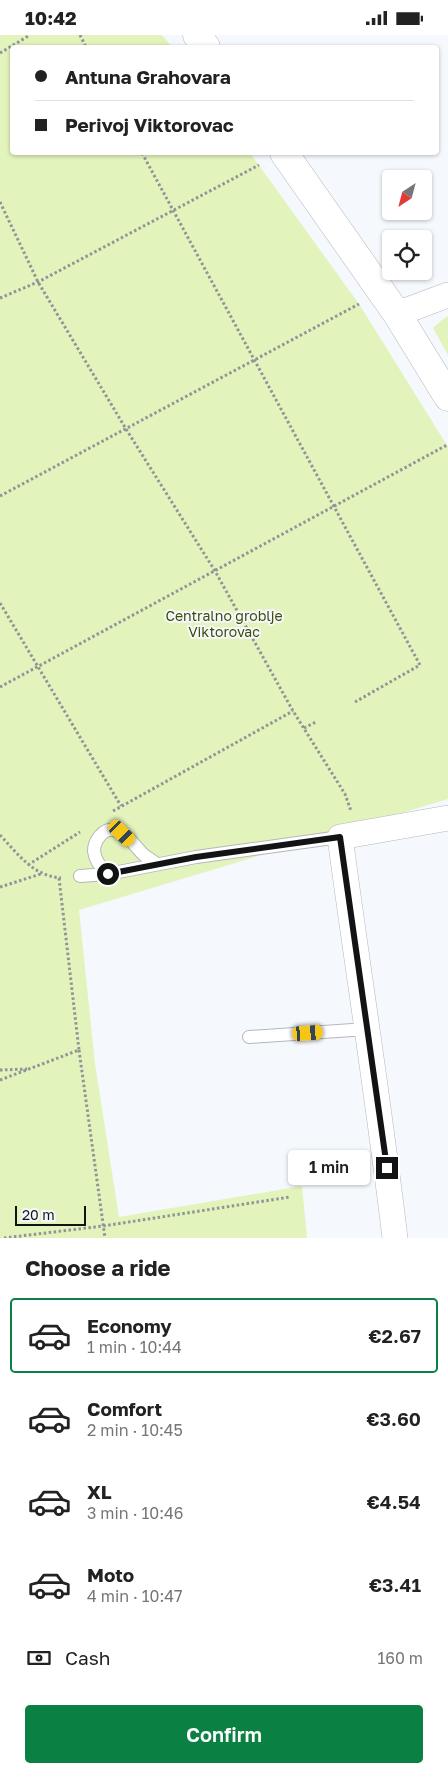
<!DOCTYPE html>
<meta charset="utf-8">
<style>
:root{--surface:#fff;--page:#f2f2f2;--text:#222;--muted:#767676;--line:#e0e0e0;--accent:#0b8043}
body{margin:0;font-family:"Golos Text",sans-serif;background:var(--page);color:var(--text);height:100vh;display:flex;flex-direction:column;font-size:19px;white-space:nowrap}
*{box-sizing:border-box;margin:0}
p{font-size:16px;color:var(--muted)}
.icon{flex:none;width:28px;height:28px;fill:none;stroke:currentColor;stroke-width:2;stroke-linecap:round;stroke-linejoin:round}
.map{position:relative;height:1203px;overflow:hidden}
.sheet{display:flex;flex-direction:column;background:var(--surface);flex:1}
.sheet>*{flex:none}
.banner{position:absolute;left:10px;top:10px;width:429px;height:110px;border-radius:5px;box-shadow:0 1px 4px #0004;display:grid;align-content:center;height:110px;padding:0 25px;background:var(--surface)}
.needle{width:32px;rotate:216deg}
.buttons{position:absolute;left:382px;top:135px;display:grid;gap:10px}
.buttons a{display:grid;place-items:center;width:50px;height:50px;border-radius:5px;background:var(--surface);box-shadow:0 1px 4px #0004;font-size:25px}
.scale{position:absolute;left:15px;bottom:12px;width:71px;box-sizing:border-box;padding-left:5px;border:2px solid #121314;border-top:0;font-size:14px;line-height:18px;white-space:nowrap;color:#121314;-webkit-text-stroke:4px #f5f8fc;paint-order:stroke}
.end{position:absolute;width:22px;height:22px;margin:-11px;border:6px solid #121314;background:#fff;box-shadow:0 0 0 2px #fff}
.from{border-radius:50%}
.bubble{position:absolute;height:35px;border-radius:5px;background:var(--surface);box-shadow:0 1px 4px #0004;font-size:16px;font-weight:600;line-height:35px;text-align:center}
.car{position:absolute;width:15px;height:30px;margin:-15px -8px;border-radius:6px;box-shadow:0 0 4px 1px #0007;background:linear-gradient(#f5c518 24%,#345 0 40%,#f5c518 0 76%,#345 0 86%,#f5c518 0)}
.banner b{display:flex;align-items:center;gap:18px;height:48px;font-size:19px}
.banner b+b{border-top:1px solid var(--line)}
.banner i{width:12px;height:12px;background:var(--text)}
ul{padding:0;list-style:none}
li{display:flex;align-items:center;gap:15px;height:75px;margin:0 10px 8px;padding:0 15px;border:2px solid transparent;border-radius:5px}
li div{flex:1}
li b{display:block;font-size:19px}
li em{font-style:normal;font-weight:600}
li.on{border-color:var(--accent)}
li>.icon{width:45px;height:45px;stroke-width:1.5}
h2{padding:0 25px;font-size:22px;line-height:60px}
.pay{display:flex;align-items:center;gap:12px;height:55px;padding:0 25px;font-size:19px}
.pay p{margin-inline-start:auto}
.primary-button{display:flex;gap:10px;margin-top:auto;padding:10px 25px}
.primary-button a{flex:1;height:58px;border-radius:5px;background:var(--accent);color:#fff;font-size:20px;font-weight:600;line-height:58px;text-align:center}
.status{display:flex;justify-content:space-between;align-items:center;height:35px;padding:0 25px;background:var(--surface);direction:ltr}
.status svg{height:14px;fill:currentColor}
.map>svg:first-child{display:block}
.green{fill:#e2f3bc}
.lines{fill:none;stroke-linecap:round;stroke-linejoin:round}
.service-casing{stroke:#b4b7bb;stroke-width:14}
.minor-casing{stroke:#b4b7bb;stroke-width:26}
.secondary-casing{stroke:#b4b7bb;stroke-width:29}
.path{stroke:#929497;stroke-width:3;stroke-dasharray:2.5 2.5;stroke-linecap:butt}
.service{stroke:#fff;stroke-width:12}
.minor{stroke:#fff;stroke-width:25}
.secondary{stroke:#fff;stroke-width:28}
.route{stroke:#121314;stroke-width:6}
.labels{text-anchor:middle;dominant-baseline:central;stroke-width:4;stroke-linejoin:round;paint-order:stroke}
.park-label{font-size:14px;fill:#3e4c07;stroke:#f5f8fc}
</style>
<div class="status"><b>10:42</b><svg viewBox="0 0 49 12"><path d="M0 12V9h3v3zM5 12V6h3v6zM10 12V3h3v9zM15 12V0h3v12zM26 1h20v11H26zM47 4h2v5h-2z"/></svg></div>
<div class="map">
<svg width="448" height="1203" viewBox="0 0 448 1203">
<rect width="100%" height="100%" fill="#f5f8fc"/>
<path class="green" d="M 0,0 L 162,0 L 172,12 L 12,12 L 12,118 L 250,118 L 359,269 L 448,412 L 448,764 L 79,875 L 95,1029 L 119,1182 L 302,1151 L 307,1203 L 0,1203 Z
M 448,281 L 448,320 L 433,293 L 442,285 Z"/>
<g class="lines">
<defs>
<path id="service" d="M 108,839 C 101,833 95,825 94,816 C 94,806 103,793 114,795 C 127,797 135,812 144,820 C 148,823 153,826 157,829
M 80,841 L 108,839 L 196,822 L 340,802
M 249,1002 L 367,994"/>
<path id="minor" d="M 397,279 L 448,260
M 395,1203 C 379,1069 358,936 340,802 L 448,783"/>
<path id="secondary" d="M 197,0 L 206,12
M 284,118 L 397,279 L 448,362"/>
</defs>
<use href="#service" class="service-casing"/>
<use href="#minor" class="minor-casing"/>
<use href="#secondary" class="secondary-casing"/>
<path class="path" d="M 80,0 L 86,12
M 0,18 L 30,0
M 142,118 L 420,630 L 355,667
M 0,167 L 38,247 L 126,394 L 215,536 L 293,676 L 345,759 L 351,776
M 0,263 L 38,247 L 259,130
M 0,461 L 359,269
M 0,568 L 121,771
M 0,652 L 447,410
M 304,693 L 316,687
M 113,776 L 293,676
M 0,800 C 18,819 33,841 61,843
M 28,830 L 80,797
M 0,852 L 41,839
M 79,1015 L 105,1203
M 0,1035 L 27,1034
M 0,1045 L 79,1015 L 59,843
M 4,1203 L 103,1191 L 290,1162"/>
<use href="#service" class="service"/>
<use href="#minor" class="minor"/>
<use href="#secondary" class="secondary"/>
</g>
<g class="lines">
<path class="route" d="M 108,839 L 196,822 L 340,802 L 387,1133"/>
</g>
<g class="labels">
<g class="park-label">
<text x="224" y="580">Centralno groblje<tspan x="224" dy="16">Viktorovac</tspan></text>
</g>
</g>
</svg>
<div class="buttons">
<a><svg class="needle" viewBox="-14 -14 28 28"><path d="M0-13l5 13h-10z" fill="#e53935"/><path d="M0 13l5-13h-10z" fill="#767676"/></svg></a>
<a><svg class="icon" aria-label="locate" viewBox="0 0 24 24"><circle cx="12" cy="12" r="6"/><path d="M12 2v4M12 18v4M2 12h4M18 12h4"/></svg></a>
</div>
<div class="scale">20 m</div>
<i class="end from" style="left:108px;top:839px"></i>
<i class="end" style="left:387px;top:1133px"></i>
<div class="bubble" style="left:288px;top:1115px;width:82px">1 min</div>
<i class="car" style="left:122px;top:798px;rotate:134deg"></i>
<i class="car" style="left:308px;top:998px;rotate:86deg"></i>
<div class="banner">
<b><i class="from"></i>Antuna Grahovara</b>
<b><i></i>Perivoj Viktorovac</b>
</div>
</div>
<section class="sheet">
<h2>Choose a ride</h2>
<ul>
<li class="on"><svg class="icon" aria-label="car" viewBox="0 0 24 24"><path d="M5 17H2v-5l4-1 3-4h7l3 4 3 1v5h-3M9 17h6M6 11h13"/><circle cx="7" cy="17" r="2"/><circle cx="17" cy="17" r="2"/></svg><div><b>Economy</b><p>1 min · 10:44</p></div><em>€2.67</em></li>
<li><svg class="icon" aria-label="car" viewBox="0 0 24 24"><path d="M5 17H2v-5l4-1 3-4h7l3 4 3 1v5h-3M9 17h6M6 11h13"/><circle cx="7" cy="17" r="2"/><circle cx="17" cy="17" r="2"/></svg><div><b>Comfort</b><p>2 min · 10:45</p></div><em>€3.60</em></li>
<li><svg class="icon" aria-label="car" viewBox="0 0 24 24"><path d="M5 17H2v-5l4-1 3-4h7l3 4 3 1v5h-3M9 17h6M6 11h13"/><circle cx="7" cy="17" r="2"/><circle cx="17" cy="17" r="2"/></svg><div><b>XL</b><p>3 min · 10:46</p></div><em>€4.54</em></li>
<li><svg class="icon" aria-label="car" viewBox="0 0 24 24"><path d="M5 17H2v-5l4-1 3-4h7l3 4 3 1v5h-3M9 17h6M6 11h13"/><circle cx="7" cy="17" r="2"/><circle cx="17" cy="17" r="2"/></svg><div><b>Moto</b><p>4 min · 10:47</p></div><em>€3.41</em></li>
</ul>
<div class="pay"><svg class="icon" aria-label="cash" viewBox="0 0 24 24"><path d="M3 7h18v10H3z"/><circle cx="12" cy="12" r="2"/></svg>Cash<p>160 m</p></div>
<div class="primary-button"><a>Confirm</a></div>
</section>
